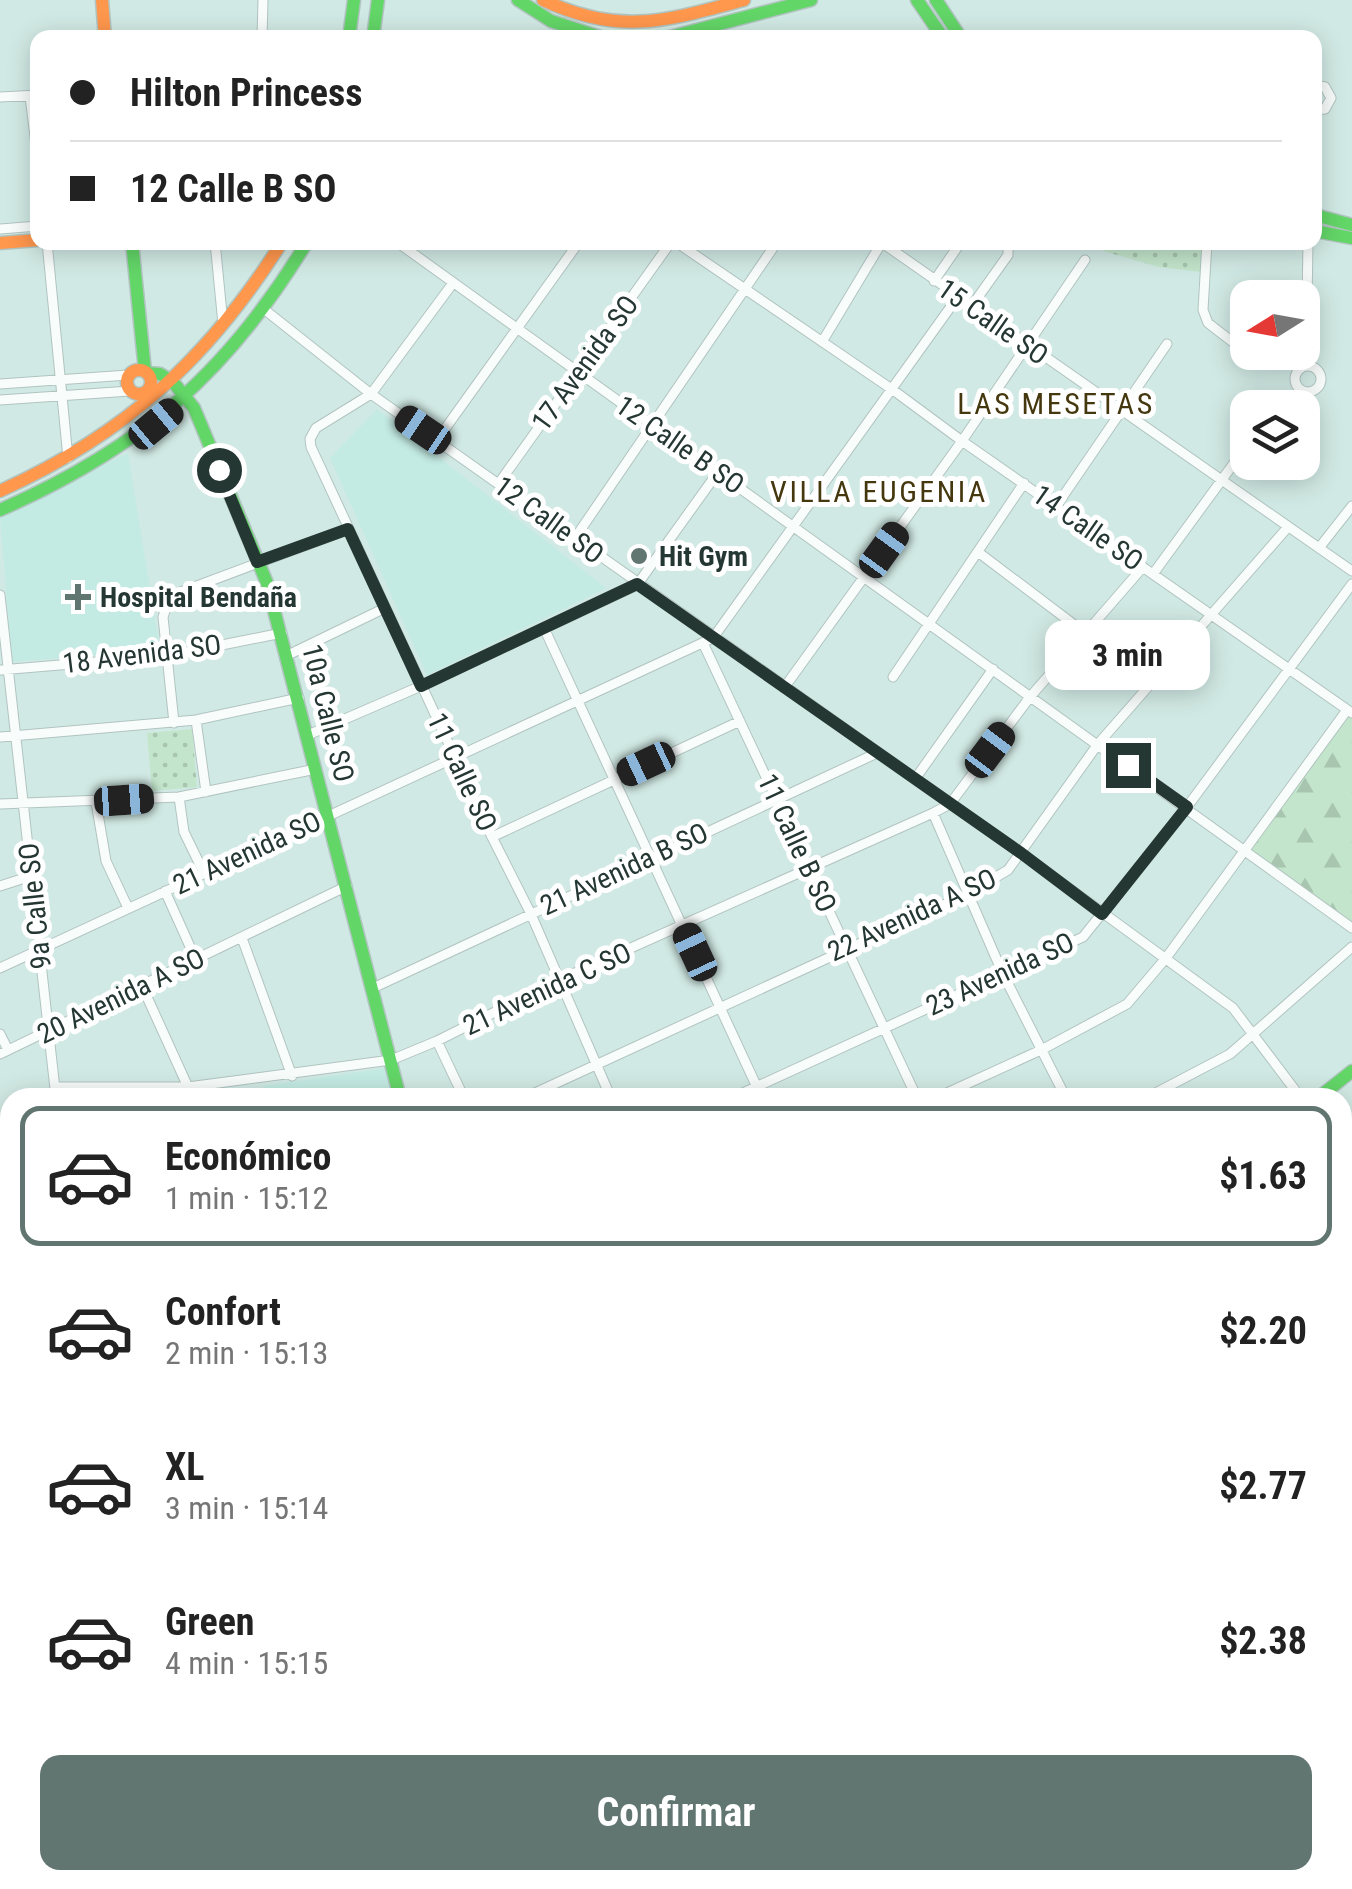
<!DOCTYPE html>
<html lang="es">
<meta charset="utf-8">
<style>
:root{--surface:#fff;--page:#f2f2f2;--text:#222;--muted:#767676;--line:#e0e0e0;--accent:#617571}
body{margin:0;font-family:"Roboto Condensed",sans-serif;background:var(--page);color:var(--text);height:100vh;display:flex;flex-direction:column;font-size:38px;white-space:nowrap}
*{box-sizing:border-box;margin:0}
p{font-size:32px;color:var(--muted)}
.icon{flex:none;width:55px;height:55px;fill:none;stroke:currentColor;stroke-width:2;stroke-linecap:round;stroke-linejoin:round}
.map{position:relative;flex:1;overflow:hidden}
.side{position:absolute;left:0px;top:1088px;width:1352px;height:802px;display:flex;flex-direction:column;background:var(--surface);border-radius:30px 30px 0 0;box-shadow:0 5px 25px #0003}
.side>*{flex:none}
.top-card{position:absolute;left:30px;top:30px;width:1292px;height:220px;border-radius:20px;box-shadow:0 5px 25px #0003;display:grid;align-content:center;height:220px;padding:0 40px;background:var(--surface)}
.needle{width:65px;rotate:259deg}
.fabs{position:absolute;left:1230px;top:280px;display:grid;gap:20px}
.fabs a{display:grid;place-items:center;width:90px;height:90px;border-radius:20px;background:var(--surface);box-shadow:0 5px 25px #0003;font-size:50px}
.end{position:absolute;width:45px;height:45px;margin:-22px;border:12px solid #253733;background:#fff;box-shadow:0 0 0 5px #fff}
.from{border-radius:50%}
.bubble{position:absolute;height:70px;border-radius:20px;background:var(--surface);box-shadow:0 5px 25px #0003;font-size:32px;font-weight:700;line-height:70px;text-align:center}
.car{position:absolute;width:30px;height:60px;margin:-30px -15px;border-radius:12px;box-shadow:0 0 8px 2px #0007;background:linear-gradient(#222 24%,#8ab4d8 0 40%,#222 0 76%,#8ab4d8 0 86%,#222 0)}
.top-card b{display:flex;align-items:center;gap:35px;height:95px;font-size:38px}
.top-card b+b{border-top:2px solid var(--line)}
.top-card i{width:25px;height:25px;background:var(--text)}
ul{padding:18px 0 0;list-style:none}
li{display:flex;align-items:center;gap:30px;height:140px;margin:0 20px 15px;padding:0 20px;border:5px solid transparent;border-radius:20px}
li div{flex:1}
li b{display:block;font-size:38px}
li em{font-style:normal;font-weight:700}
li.selected{border-color:var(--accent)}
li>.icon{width:90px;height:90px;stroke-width:1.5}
.button{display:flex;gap:20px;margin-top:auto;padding:20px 40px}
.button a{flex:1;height:115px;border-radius:20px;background:var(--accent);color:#fff;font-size:40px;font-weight:700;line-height:115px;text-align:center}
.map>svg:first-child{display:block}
.built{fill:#c3ebe3}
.forest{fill:url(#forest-firs)}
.park{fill:url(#park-dots)}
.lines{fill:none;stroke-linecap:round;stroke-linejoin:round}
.street-casing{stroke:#b1c4c0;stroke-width:11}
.fast-casing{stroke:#b1c4c0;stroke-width:15}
.slow-casing{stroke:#b1c4c0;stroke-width:15}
.jam-casing{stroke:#b1c4c0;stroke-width:15}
.street{stroke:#f8fcfb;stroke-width:9}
.fast{stroke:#63d668;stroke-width:12}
.slow{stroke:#ff974d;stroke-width:12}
.jam{stroke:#b3261e;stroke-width:12}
.route{stroke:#253733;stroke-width:12}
.poi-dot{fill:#617571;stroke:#fff;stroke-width:4}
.labels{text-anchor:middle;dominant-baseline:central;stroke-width:10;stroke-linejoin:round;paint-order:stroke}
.street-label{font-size:28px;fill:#253733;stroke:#fff}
.poi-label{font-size:28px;font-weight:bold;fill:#253733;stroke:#fff;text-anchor:start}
.neighbourhood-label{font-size:30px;letter-spacing:2.5px;fill:#45370e;stroke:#fff}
</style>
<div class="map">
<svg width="1352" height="1889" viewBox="0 0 1352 1889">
<defs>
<pattern id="forest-firs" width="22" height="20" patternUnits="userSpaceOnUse" patternTransform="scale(2.5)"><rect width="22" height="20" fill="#c3e5cb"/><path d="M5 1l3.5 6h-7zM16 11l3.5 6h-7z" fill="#a7c5af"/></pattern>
<pattern id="park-dots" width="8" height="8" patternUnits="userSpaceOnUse" patternTransform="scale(2.5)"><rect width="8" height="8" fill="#c3e5cb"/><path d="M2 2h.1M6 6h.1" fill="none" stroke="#a7c5af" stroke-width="1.8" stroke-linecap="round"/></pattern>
</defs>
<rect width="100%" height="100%" fill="#d1e9e4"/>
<path class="built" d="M 377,409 L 606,588 L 427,675 L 330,458 Z
M 128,453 L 160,650 L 12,662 L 0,516 Z
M 386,1068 L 393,1097 L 266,1097 L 263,1086 Z"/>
<path class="forest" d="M 1347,713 L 1352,717 L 1352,925 L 1249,848 Z
M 1343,1633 L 1352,1634 L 1352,1889 L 1177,1889 L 1189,1880 L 1342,1880 Z
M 989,1880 L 1048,1880 L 1057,1889 L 955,1889 Z"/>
<path class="park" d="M 1107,243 L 1203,243 L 1202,272 L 1159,267 L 1103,251 Z
M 192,729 L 197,787 L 152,791 L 147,733 Z"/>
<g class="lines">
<defs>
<path id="street" d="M 262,38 L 263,0
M 1315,85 L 1325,87 L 1331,98 L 1325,109 L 1315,110
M 30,96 L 38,161
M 0,97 L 38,95
M 0,229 L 38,226
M 47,242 L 68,458
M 215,242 L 223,324
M 397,242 L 1352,928
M 676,242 L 893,390 L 962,441 L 1352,713
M 881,242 L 1352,571
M 1207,242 L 1203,310 L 1208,323 L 1243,350
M 934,281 L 961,242
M 453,283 L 371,394 L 316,428 L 310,439 L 311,447 L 492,837 L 530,912 L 611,1098
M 971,307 L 1008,255 L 1008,246 L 1002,242
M 265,310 L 371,394 L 1021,853 L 1233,1008 L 1301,1098
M 822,342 L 882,242
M 1306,366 L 1308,242
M1295 379a13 13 0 1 1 26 0a13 13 0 1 1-26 0Z
M 0,384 L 128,375
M 0,400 L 130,391
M 1272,408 L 1278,399
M 437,440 L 579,242
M 499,483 L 671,242
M 1057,505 L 1167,344
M 575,538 L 777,242
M 1319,548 L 1352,506
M 978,552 L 1085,633
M 1153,574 L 1248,444
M 0,595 L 56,1098
M 544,628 L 762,1098
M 703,643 L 917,1098
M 288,655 L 385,608
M 0,670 L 167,656 L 282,633
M 893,677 L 1024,483
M 784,688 L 962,441 L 1085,260
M 196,720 L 206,792
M 174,723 L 163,617 L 170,596 L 349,529
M 308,735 L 421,686 L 637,585 L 718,472
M 0,737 L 196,720 L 299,698
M 915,779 L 993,669
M 179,797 L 184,832 L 204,873
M 96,802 L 106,861 L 128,908
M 0,804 L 179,797 L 316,769
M 933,813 L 1003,974 L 1066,1098
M 492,837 L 740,721
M 0,886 L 31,876
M 165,891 L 196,960
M 242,938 L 292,1076
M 0,968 L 713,638 L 957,298
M 142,986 L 188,1087 L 189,1098
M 373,988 L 877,753
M 0,1034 L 8,1050
M 437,1041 L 464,1098
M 0,1054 L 347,886
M 55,1087 L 188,1087 L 391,1060 L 437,1041 L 559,980 L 933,813 L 950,804 L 1030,697 L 1143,567
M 524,1098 L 967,894 L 1008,870 L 1098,744 L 1288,527
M 732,1098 L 1083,937 L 1187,807 L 1352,584
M 936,1098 L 1043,1049 L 1127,1004 L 1166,958 L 1347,710
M 1146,1098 L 1230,1054 L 1352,947
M 1342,1150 L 1352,1162
M 0,1167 L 10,1166
M 1342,1186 L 1352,1179
M 0,1265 L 10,1264
M 1342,1295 L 1352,1289
M 0,1332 L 10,1331
M 1342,1400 L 1352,1396
M 3,1441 L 10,1505
M 1342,1540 L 1352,1534
M 1342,1618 L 1352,1620
M 0,1670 L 10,1671
M 0,1726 L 10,1727
M 0,1786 L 10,1787
M 55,1880 L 56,1889
M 144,1880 L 145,1889
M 274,1880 L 275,1889
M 296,1880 L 389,1889
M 505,1880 L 506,1889
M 585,1880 L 586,1889
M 690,1880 L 690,1889
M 794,1880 L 795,1889
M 1163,1880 L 1165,1889
M 463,1889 L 475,1880"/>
<path id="fast" d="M 518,0 L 551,21 L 603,38
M 917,0 L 943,38
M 936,0 L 961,38
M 349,38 L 354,0
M 373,38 L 378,0
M 666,38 L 811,0
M 1315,215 L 1352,225
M 1315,231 L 1352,238
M 132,242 L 145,371
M 148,373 L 160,374 L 173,382 L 194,408 L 267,583 L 400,1098
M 0,510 C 141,448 227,374 307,242
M 1318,1098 L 1352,1071"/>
<path id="slow" d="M 102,0 L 105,38
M 543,0 C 620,36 666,21 744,0
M 0,243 L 38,240
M127 382a12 12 0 1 1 24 0a12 12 0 1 1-24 0Z
M 0,491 C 126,434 209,358 282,242"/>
<path id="jam" d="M 0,1547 L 10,1547"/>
</defs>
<use href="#street" class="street-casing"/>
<use href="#fast" class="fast-casing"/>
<use href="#slow" class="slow-casing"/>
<use href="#jam" class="jam-casing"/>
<use href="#street" class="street"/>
<use href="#fast" class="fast"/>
<use href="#slow" class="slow"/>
<use href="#jam" class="jam"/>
</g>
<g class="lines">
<path class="route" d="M 219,470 L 257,562 L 348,529 L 421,686 L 637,584 L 1021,853 L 1102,914 L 1187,807 L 1128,765"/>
</g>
<g class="poi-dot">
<circle cx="639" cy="556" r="10"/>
<path d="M73 582h10v10h10v10h-10v10h-10v-10h-10v-10h10z"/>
</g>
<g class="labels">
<g class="street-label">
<text transform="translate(993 322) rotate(35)">15 Calle SO</text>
<text transform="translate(585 363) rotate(-54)">17 Avenida SO</text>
<text transform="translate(680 445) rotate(35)">12 Calle B SO</text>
<text transform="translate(549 520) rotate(36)">12 Calle SO</text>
<text transform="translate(1088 528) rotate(35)">14 Calle SO</text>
<text transform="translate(142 654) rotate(-7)">18 Avenida SO</text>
<text transform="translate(328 713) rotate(76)">10a Calle SO</text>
<text transform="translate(462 772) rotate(65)">11 Calle SO</text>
<text transform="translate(797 843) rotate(65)">11 Calle B SO</text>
<text transform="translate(247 853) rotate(-25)">21 Avenida SO</text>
<text transform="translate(624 869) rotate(-25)">21 Avenida B SO</text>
<text transform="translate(35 906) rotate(-96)">9a Calle SO</text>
<text transform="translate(912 915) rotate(-25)">22 Avenida A SO</text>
<text transform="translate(1000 974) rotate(-25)">23 Avenida SO</text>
<text transform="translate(547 989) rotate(-25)">21 Avenida C SO</text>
<text transform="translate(121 996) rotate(-26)">20 Avenida A SO</text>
</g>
<g class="poi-label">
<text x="659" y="556">Hit Gym</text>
<text x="100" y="597">Hospital Bendaña</text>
</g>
<g class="neighbourhood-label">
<text x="1056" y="403">LAS MESETAS</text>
<text x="879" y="491">VILLA EUGENIA</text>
</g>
</g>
</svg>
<div class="fabs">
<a><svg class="needle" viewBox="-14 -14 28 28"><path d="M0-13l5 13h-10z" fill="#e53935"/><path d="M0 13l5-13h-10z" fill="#767676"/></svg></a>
<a><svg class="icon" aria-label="layers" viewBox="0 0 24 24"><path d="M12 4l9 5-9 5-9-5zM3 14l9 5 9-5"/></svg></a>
</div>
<i class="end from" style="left:219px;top:470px"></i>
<i class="end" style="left:1128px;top:765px"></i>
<div class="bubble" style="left:1045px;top:620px;width:165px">3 min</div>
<i class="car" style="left:156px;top:424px;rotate:50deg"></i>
<i class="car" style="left:423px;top:430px;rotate:304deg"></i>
<i class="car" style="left:884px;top:550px;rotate:36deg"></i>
<i class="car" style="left:990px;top:750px;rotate:37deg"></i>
<i class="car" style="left:646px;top:764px;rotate:245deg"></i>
<i class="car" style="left:124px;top:800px;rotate:86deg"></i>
<i class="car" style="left:695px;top:952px;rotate:335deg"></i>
<div class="top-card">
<b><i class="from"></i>Hilton Princess</b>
<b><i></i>12 Calle B SO</b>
</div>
<section class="side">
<ul>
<li class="selected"><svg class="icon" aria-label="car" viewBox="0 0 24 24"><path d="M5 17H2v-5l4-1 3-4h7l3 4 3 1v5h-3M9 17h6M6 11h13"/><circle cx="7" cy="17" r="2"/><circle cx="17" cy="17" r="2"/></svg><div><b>Económico</b><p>1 min · 15:12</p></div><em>$1.63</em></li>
<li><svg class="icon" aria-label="car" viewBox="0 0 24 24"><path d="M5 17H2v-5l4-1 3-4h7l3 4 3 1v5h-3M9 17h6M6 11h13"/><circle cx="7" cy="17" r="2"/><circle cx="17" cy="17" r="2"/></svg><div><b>Confort</b><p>2 min · 15:13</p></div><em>$2.20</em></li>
<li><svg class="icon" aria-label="car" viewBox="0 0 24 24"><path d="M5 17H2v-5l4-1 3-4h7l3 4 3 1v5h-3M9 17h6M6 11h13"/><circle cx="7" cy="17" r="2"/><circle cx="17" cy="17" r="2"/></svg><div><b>XL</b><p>3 min · 15:14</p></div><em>$2.77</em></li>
<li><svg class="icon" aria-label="car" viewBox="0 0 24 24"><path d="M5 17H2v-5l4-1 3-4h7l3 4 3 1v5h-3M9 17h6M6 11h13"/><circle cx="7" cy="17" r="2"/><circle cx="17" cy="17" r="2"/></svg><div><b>Green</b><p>4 min · 15:15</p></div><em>$2.38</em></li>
</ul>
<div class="button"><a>Confirmar</a></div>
</section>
</div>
